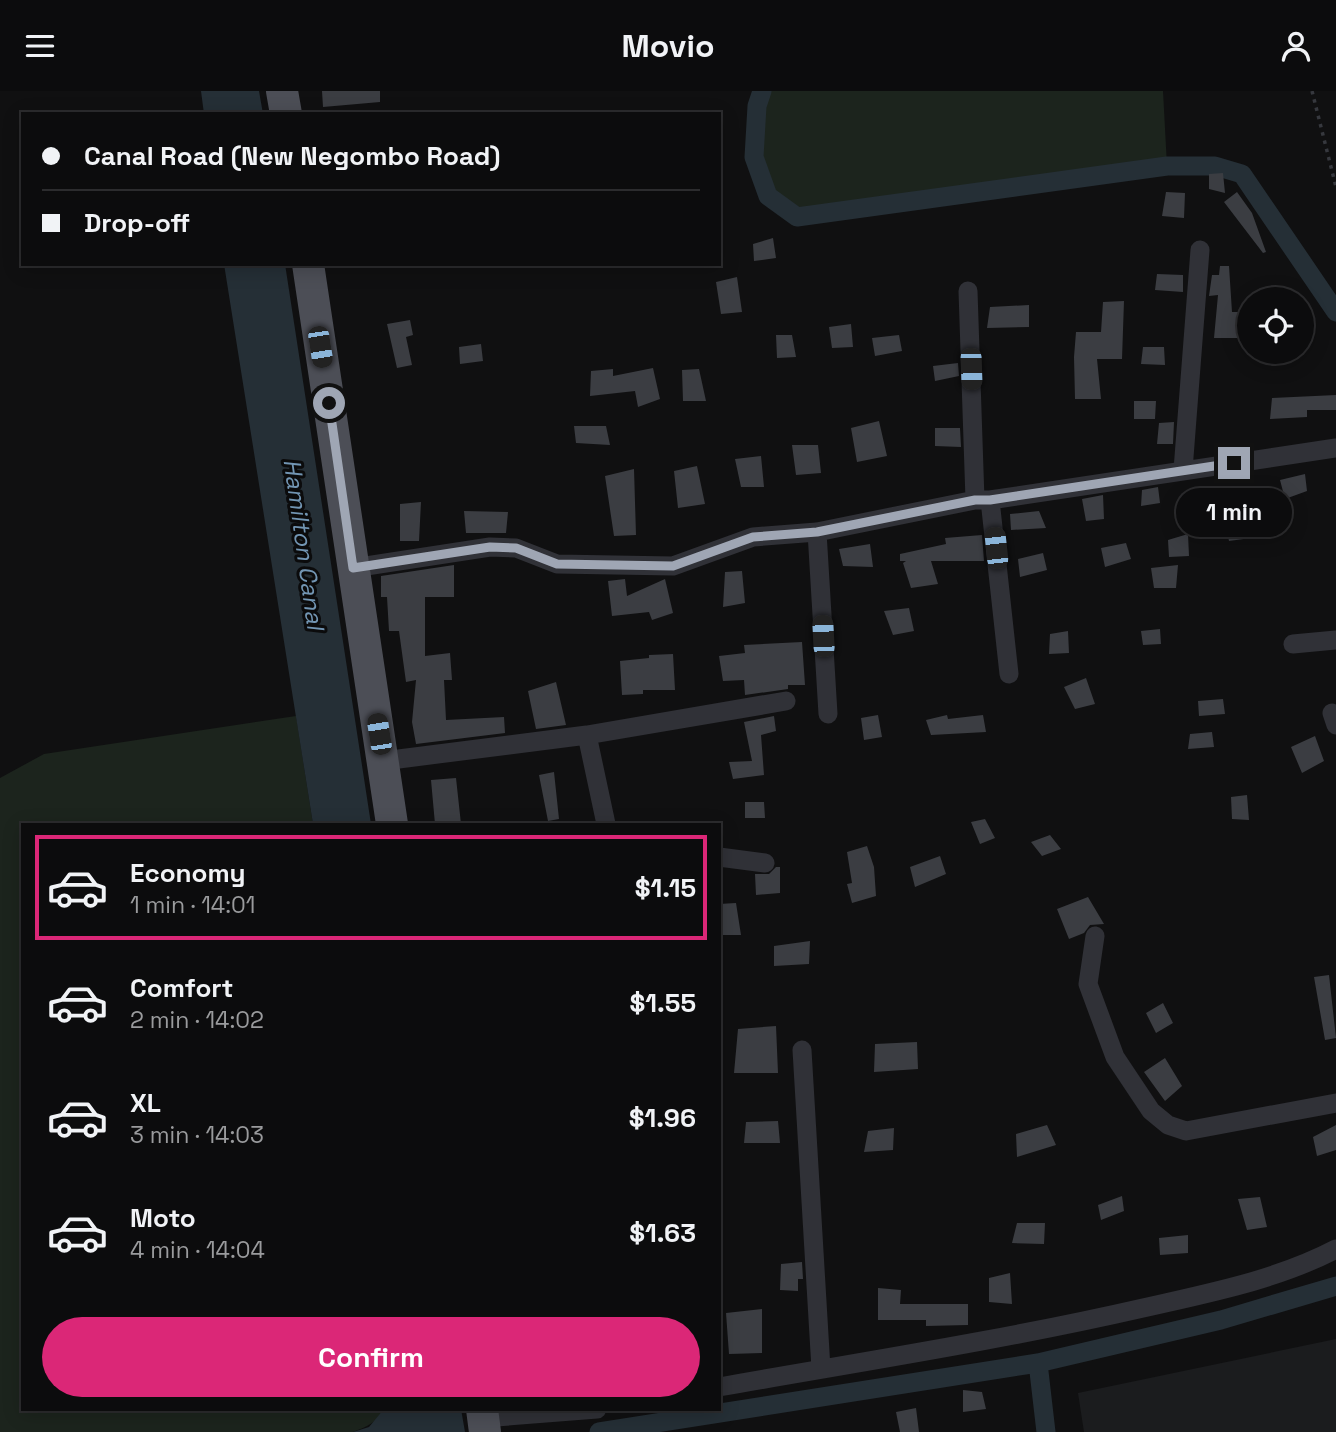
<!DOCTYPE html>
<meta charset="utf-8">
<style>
:root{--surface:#0c0c0d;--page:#151516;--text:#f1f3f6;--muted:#9a9b9d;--line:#2c2c2e;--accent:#db2777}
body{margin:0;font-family:"Space Grotesk",sans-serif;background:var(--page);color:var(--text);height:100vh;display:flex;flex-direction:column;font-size:26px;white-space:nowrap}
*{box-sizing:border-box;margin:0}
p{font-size:23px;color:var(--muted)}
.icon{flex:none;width:38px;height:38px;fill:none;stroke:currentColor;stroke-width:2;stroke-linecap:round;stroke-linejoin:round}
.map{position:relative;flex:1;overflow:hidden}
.drawer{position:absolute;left:21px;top:732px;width:700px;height:588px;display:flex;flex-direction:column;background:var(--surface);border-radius:0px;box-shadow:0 4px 18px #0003,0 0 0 2px var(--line)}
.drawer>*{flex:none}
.guide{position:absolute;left:21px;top:21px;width:700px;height:154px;border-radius:0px;box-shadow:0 4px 18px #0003,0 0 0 2px var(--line);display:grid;align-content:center;height:154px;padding:0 21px;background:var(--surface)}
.tools{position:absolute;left:1237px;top:196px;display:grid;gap:14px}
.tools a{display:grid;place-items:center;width:77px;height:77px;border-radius:50%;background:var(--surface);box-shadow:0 4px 18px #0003,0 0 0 2px var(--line);font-size:35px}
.end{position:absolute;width:32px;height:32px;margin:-16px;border:9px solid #9fa6b4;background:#111;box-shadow:0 0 0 4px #111}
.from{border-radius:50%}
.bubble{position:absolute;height:49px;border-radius:24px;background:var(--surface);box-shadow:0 4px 18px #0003,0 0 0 2px var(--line);font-size:23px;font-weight:800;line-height:49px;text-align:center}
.car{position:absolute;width:21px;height:42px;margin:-21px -10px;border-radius:9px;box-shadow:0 0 5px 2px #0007;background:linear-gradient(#222 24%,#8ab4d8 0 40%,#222 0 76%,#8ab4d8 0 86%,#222 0)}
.guide b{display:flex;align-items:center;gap:24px;height:66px;font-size:26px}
.guide b+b{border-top:2px solid var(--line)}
.guide i{width:18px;height:18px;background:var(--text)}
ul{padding:12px 0 0;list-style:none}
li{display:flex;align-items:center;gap:21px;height:105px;margin:0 14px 10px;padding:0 7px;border:4px solid transparent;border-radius:0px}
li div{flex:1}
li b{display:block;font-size:26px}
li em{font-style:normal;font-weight:800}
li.selected{border-color:var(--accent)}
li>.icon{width:63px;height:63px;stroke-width:1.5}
.button{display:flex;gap:14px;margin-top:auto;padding:14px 21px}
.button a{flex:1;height:80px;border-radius:42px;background:var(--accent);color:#fff;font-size:28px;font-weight:800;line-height:80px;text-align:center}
header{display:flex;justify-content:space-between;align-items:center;height:91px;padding:0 21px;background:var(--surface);font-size:32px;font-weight:800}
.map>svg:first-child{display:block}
.built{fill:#1b1c1e}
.green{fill:#1c241d}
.water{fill:#252f36}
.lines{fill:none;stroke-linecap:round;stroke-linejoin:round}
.canal{stroke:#252f36;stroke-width:19}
.building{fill:#3b3d42}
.path{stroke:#36383e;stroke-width:3.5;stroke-dasharray:3.5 5;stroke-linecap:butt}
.minor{stroke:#303137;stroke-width:19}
.primary{stroke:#4c4e56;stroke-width:32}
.route{stroke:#9fa6b4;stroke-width:9}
.labels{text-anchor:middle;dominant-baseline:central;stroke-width:6;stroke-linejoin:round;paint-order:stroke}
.water-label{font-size:24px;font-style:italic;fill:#7295b3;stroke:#0b0b0c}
</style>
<header><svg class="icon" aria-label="menu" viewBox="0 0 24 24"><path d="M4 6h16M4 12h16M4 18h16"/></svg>Movio<svg class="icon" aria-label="person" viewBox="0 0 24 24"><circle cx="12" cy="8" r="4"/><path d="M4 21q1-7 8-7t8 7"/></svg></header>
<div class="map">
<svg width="1336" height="1341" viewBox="0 0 1336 1341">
<rect width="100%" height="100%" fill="#101011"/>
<path class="built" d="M 1336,1248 L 1336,1341 L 1084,1341 L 1078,1302 Z"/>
<path class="green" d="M 762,0 L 1163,0 L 1167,75 L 797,126 L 768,105 L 754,66 L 757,15 Z
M 296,625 L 313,733 L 23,733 L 23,1318 L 384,1318 C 378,1331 366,1336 353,1341 L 0,1341 L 0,687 L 44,663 Z"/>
<path class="water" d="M 201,0 L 259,0 L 263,23 L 204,23 Z
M 224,173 L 285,173 L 371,733 L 313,733 Z
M 384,1318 L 461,1318 L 465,1341 L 353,1341 L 369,1336 Z"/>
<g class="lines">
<path class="canal" d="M 762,0 L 757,15 L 754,66 L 768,105 L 797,126 L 1167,75 L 1215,75 L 1242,83 L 1336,221
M 1038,1272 L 1046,1341
M 599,1341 L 1038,1272 L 1221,1229 L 1336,1195"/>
</g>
<path class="building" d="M 322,0 L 380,0 L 380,11 L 323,16 Z
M 1223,82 L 1225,102 L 1209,98 L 1209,83 Z
M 1166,101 L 1185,102 L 1184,127 L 1162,125 Z
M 1237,101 L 1252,122 L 1266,161 L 1263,162 L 1224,111 Z
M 773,147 L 776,167 L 754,170 L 753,153 Z
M 1220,175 L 1229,175 L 1232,221 L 1242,221 L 1241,247 L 1214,247 L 1218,204 L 1209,205 L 1212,184 L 1219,184 Z
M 1157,183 L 1183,184 L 1183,201 L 1155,199 Z
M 737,186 L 742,221 L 721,223 L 716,191 Z
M 1124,210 L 1122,268 L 1097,268 L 1101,308 L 1075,308 L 1074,266 L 1076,241 L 1101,241 L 1103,211 Z
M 1029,214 L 1029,236 L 987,237 L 990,216 Z
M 410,229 L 413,244 L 406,246 L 412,274 L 397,277 L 387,233 Z
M 851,233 L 853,256 L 832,257 L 829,236 Z
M 776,244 L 792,244 L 796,266 L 777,267 Z
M 899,244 L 902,260 L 875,265 L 872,247 Z
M 481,253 L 483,270 L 460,273 L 459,256 Z
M 1143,256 L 1164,256 L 1165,274 L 1141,273 Z
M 958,272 L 959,285 L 935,290 L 933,275 Z
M 653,277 L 660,308 L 638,316 L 635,300 L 590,305 L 591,280 L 613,278 L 613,285 Z
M 699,278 L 706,310 L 683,310 L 682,279 Z
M 1336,304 L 1336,319 L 1307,319 L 1307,326 L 1270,328 L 1272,307 Z
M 1134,310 L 1156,310 L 1155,328 L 1134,328 Z
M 879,330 L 887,365 L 857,371 L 851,337 Z
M 1174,331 L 1173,353 L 1157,353 L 1159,332 Z
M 574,335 L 606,335 L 610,354 L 576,352 Z
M 935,337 L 960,337 L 961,356 L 935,355 Z
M 792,354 L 818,354 L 821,382 L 796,384 Z
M 761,365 L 764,396 L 741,396 L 735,368 Z
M 697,375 L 705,413 L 678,417 L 674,380 Z
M 634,378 L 636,444 L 614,445 L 605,385 Z
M 1305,383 L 1307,400 L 1285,408 L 1280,389 Z
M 1158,396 L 1160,412 L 1141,415 L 1142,399 Z
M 1103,404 L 1104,428 L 1086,430 L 1082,408 Z
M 421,411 L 419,450 L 400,450 L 400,413 Z
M 464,420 L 508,421 L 506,442 L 466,442 Z
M 1039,420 L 1046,437 L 1011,439 L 1010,423 Z
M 1242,420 L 1251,447 L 1229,450 L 1223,423 Z
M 1188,443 L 1189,465 L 1169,466 L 1168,449 Z
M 982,444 L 984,470 L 931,470 L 938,493 L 911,497 L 903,472 L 906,470 L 900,470 L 900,463 L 946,453 L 945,447 Z
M 1126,452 L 1131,468 L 1105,476 L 1101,457 Z
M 870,453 L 873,476 L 843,475 L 839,458 Z
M 1043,462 L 1047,479 L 1020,486 L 1018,468 Z
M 454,474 L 454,506 L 425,506 L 425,565 L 450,562 L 452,589 L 444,589 L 446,629 L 504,626 L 505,642 L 416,653 L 412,631 L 416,589 L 406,591 L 399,540 L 389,540 L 387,506 L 381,506 L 381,485 Z
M 1178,474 L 1176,497 L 1154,497 L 1151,477 Z
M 742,480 L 745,512 L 723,516 L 725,481 Z
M 625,488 L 627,505 L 665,488 L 673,522 L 652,529 L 649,521 L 612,525 L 608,490 Z
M 909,517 L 914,540 L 893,544 L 884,520 Z
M 1160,538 L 1161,553 L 1143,554 L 1141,540 Z
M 1068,540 L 1069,562 L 1049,563 L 1050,543 Z
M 802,551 L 805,594 L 788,594 L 788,598 L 745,604 L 744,589 L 723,590 L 719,565 L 745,562 L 744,554 Z
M 673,563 L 675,599 L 643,599 L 643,603 L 622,604 L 620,570 L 649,567 L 649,564 Z
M 1086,587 L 1095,613 L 1075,618 L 1064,596 Z
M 556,591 L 566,634 L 536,638 L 528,600 Z
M 1223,608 L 1225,623 L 1199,625 L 1198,610 Z
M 878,624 L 882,646 L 864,649 L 861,627 Z
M 947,624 L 948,628 L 983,624 L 986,641 L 931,644 L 926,629 Z
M 774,625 L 776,640 L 761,644 L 764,684 L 733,688 L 729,671 L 752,670 L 744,631 Z
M 1212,641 L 1214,656 L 1188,658 L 1190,643 Z
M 1315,645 L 1324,670 L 1302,682 L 1291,656 Z
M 554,681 L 559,728 L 548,730 L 539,684 Z
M 456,687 L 461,733 L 435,733 L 431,689 Z
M 1247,704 L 1249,729 L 1232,728 L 1231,706 Z
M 745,711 L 764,711 L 765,727 L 745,727 Z
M 985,728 L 995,747 L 980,753 L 971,731 Z
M 1050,744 L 1061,758 L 1042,765 L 1031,751 Z
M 867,755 L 874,776 L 876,805 L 852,812 L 847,793 L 852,792 L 847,761 Z
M 940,765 L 946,783 L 915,796 L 910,776 Z
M 776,776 L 780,776 L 780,802 L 756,804 L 755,783 L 769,783 Z
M 1088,806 L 1104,833 L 1090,834 L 1084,842 L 1069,848 L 1057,818 Z
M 736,812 L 741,844 L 719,844 L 719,813 Z
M 810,850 L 809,873 L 774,875 L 774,855 Z
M 1329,884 L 1336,947 L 1325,949 L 1314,886 Z
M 1163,912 L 1173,932 L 1156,942 L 1146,922 Z
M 776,935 L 778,982 L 734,982 L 738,938 Z
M 917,951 L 918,978 L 874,981 L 875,953 Z
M 1165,967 L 1182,995 L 1165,1010 L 1144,981 Z
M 778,1030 L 780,1052 L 744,1052 L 746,1031 Z
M 1047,1034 L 1056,1054 L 1017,1066 L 1016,1043 Z
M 1336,1034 L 1336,1059 L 1317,1065 L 1313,1046 Z
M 894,1037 L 893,1059 L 864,1061 L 868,1040 Z
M 1122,1105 L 1124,1120 L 1101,1129 L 1098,1114 Z
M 1260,1106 L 1267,1136 L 1247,1139 L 1238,1108 Z
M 1017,1132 L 1045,1132 L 1044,1153 L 1012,1152 Z
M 1188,1144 L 1188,1162 L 1160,1164 L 1159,1147 Z
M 802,1171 L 803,1188 L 798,1188 L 798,1200 L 780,1199 L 781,1173 Z
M 1010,1182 L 1012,1213 L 989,1211 L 989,1187 Z
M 878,1197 L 901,1199 L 900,1213 L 968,1213 L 968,1234 L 926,1235 L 926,1229 L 878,1229 Z
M 762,1218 L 762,1262 L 729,1263 L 726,1222 Z
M 963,1299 L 982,1301 L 986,1318 L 963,1321 Z
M 916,1317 L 919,1341 L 900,1341 L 896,1321 Z"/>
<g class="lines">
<path class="path" d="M 1312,0 L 1336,96"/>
<path class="minor" d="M 968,200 L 975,409
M 1183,379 L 1200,159
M 990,409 L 1009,583
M 817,441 L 828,623
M 353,477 L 490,456 L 516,457 L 557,473 L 673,475 L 753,446 L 817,441 L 975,409 L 990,409 L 1336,357
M 1293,553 L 1336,549
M 1332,622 L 1336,634
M 587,644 L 606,733
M 383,670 L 587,644 L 786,610
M 719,766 L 765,772
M 1095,845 L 1088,893 L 1115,966 L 1151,1020 L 1168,1034 L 1186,1040 L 1336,1012
M 802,959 L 821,1278
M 719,1296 C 861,1271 1003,1249 1143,1217 C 1208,1202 1277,1189 1336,1158
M 483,1327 L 597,1318"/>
<path class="primary" d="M 282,0 L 286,23
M 308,173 L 392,733
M 482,1318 L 485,1341"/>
</g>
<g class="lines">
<path class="route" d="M 329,312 L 353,477 L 490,456 L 516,457 L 557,473 L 673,475 L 753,446 L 817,441 L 975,409 L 990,409 L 1234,372"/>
</g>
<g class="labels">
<g class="water-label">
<text transform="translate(304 453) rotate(82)">Hamilton Canal</text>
</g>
</g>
</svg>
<div class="tools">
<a><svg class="icon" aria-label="locate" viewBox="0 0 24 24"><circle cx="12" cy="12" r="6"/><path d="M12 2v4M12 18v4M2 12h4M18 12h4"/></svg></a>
</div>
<i class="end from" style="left:329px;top:312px"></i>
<i class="end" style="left:1234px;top:372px"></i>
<div class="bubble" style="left:1176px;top:397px;width:116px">1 min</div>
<i class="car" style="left:320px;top:256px;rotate:171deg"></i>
<i class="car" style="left:971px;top:278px;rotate:178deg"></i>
<i class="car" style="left:996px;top:457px;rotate:354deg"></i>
<i class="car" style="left:823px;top:545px;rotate:357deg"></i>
<i class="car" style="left:379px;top:643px;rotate:351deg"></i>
<div class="guide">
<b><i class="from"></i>Canal Road (New Negombo Road)</b>
<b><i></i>Drop-off</b>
</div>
<section class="drawer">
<ul>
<li class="selected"><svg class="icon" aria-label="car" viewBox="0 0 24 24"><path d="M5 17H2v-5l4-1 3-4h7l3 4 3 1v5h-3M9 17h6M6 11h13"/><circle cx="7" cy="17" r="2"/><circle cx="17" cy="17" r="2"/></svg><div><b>Economy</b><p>1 min · 14:01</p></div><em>$1.15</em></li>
<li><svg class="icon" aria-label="car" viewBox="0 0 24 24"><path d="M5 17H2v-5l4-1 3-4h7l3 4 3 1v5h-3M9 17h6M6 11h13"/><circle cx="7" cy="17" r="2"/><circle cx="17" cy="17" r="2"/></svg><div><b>Comfort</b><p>2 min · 14:02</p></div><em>$1.55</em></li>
<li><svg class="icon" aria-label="car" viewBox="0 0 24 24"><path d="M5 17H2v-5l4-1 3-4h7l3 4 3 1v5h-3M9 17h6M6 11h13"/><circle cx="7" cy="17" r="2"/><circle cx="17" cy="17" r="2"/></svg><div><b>XL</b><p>3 min · 14:03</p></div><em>$1.96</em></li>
<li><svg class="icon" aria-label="car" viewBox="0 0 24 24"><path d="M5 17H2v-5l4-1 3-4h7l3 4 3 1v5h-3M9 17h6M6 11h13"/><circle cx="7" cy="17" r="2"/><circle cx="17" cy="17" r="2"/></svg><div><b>Moto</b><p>4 min · 14:04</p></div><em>$1.63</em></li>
</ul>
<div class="button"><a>Confirm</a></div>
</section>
</div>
